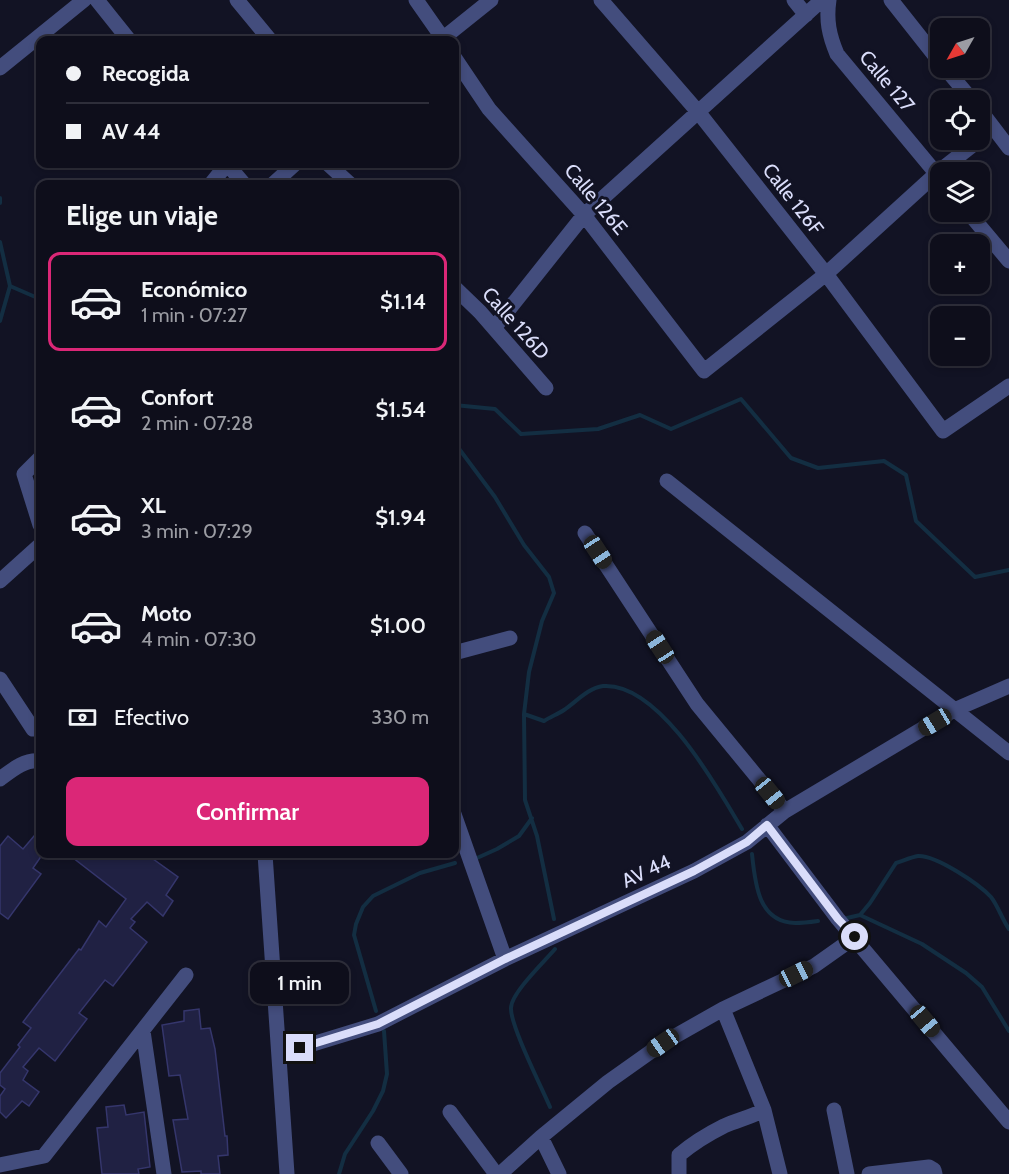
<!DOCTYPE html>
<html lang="es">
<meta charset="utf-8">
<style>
:root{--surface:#0e0e1b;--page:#171724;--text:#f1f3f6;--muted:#9b9ca3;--line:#2e2e3a;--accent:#db2777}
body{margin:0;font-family:Cabin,sans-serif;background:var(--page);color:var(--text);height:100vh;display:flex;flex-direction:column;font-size:22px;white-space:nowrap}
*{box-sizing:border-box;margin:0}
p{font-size:20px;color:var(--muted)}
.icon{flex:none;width:33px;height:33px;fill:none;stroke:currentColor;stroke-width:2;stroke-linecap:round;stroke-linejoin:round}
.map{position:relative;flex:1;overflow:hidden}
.drawer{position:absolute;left:36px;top:180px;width:423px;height:678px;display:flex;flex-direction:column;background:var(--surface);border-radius:12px;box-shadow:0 3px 9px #0003,0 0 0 2px var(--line)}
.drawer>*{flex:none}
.banner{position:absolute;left:36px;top:36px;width:423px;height:132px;border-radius:12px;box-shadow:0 3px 9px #0003,0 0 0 2px var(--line);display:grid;align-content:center;height:132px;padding:0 30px;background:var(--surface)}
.needle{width:39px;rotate:231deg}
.buttons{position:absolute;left:930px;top:18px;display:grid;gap:12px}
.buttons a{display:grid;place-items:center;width:60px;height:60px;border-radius:12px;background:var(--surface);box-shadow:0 3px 9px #0003,0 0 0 2px var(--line);font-size:30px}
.end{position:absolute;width:27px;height:27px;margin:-14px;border:8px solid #daddfa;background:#111;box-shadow:0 0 0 3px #111}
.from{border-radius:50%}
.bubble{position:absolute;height:42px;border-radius:12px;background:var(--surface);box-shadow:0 3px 9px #0003,0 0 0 2px var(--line);font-size:20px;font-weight:600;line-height:42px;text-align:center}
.car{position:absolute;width:18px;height:36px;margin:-18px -9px;border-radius:8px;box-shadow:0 0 4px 2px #0007;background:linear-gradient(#222 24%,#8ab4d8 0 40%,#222 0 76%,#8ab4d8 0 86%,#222 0)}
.banner b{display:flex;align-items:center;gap:21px;height:57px;font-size:22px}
.banner b+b{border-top:2px solid var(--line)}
.banner i{width:15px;height:15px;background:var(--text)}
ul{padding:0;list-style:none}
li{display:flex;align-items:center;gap:18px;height:99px;margin:0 12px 9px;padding:0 18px;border:3px solid transparent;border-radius:12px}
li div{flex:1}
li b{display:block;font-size:22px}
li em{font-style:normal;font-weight:600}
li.on{border-color:var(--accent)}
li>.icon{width:54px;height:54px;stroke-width:1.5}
h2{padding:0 30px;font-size:27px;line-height:72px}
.pay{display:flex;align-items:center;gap:15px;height:66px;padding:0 30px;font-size:22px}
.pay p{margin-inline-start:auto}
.button{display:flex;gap:12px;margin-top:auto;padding:12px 30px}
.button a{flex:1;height:69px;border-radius:12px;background:var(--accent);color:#fff;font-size:24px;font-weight:600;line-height:69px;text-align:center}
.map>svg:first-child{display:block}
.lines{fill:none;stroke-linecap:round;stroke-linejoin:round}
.stream{stroke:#132e42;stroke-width:4}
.building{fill:#202143;stroke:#35366c;stroke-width:1.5}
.minor{stroke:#434d7d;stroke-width:15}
.route{stroke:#daddfa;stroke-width:8}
.labels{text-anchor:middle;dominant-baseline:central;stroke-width:6;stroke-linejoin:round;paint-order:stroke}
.street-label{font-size:20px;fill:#daddfa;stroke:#121324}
</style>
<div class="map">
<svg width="1009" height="1174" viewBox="0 0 1009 1174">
<rect width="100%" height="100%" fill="#121324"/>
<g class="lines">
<path class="stream" d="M 0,198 L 0,203
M 0,242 L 10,286 L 40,299
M 0,321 L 10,286
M 454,405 L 495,409 L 521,434 L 598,429 L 640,415 L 671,429 L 741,399 L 791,458 L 818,468 L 884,461 L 906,475 L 916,521 L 975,577 L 1009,570
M 454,442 L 495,497 L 524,545 L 549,577 L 554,593 L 542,621 L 529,672 L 524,714 L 525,800 L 537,836 L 554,919
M 524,714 L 544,721 C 550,717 558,714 564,710 C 576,702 588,688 603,686 C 659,682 717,787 742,829
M 752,854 C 755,883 758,922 795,923 C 802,923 811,922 818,921
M 477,858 L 497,849 L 519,836 L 532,818
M 860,915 L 922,944 L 966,973 L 982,987 L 1009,1031
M 847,918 L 860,915 L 870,903 L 896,863 C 903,861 911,857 918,856 C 936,855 979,884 991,897 C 998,906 1002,919 1009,929
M 376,1011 L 354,935 L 356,924 L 363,907 L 373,896 L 420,873 L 455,863
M 550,1107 C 542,1088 510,1025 511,1008 C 511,993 545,961 555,949
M 339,1174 L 345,1154 L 373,1111 L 383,1091 L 387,1074 L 384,1031"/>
</g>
<path class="building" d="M 40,829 L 40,858 L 33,868 L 41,874 L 8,919 L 0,913 L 0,846 L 8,836 L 23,849 Z
M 68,854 L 146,854 L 178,877 L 166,895 L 173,901 L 163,916 L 147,902 L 131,919 L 135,922 L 130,928 L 147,942 L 113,986 L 105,980 L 79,1013 L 87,1019 L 55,1061 L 39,1048 L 23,1067 L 28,1071 L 23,1080 L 39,1092 L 29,1106 L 22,1101 L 6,1118 L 0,1112 L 0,1096 L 5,1089 L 0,1085 L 0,1073 L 20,1047 L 18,1045 L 31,1028 L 23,1022 L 79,949 L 81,950 L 99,921 L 106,927 L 126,899 Z
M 199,1009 L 201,1029 L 210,1028 L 215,1049 L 225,1136 L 227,1136 L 228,1155 L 218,1156 L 220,1174 L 201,1174 L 201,1171 L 182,1172 L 173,1120 L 188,1119 L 180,1075 L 169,1076 L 162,1025 L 184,1021 L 184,1011 Z
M 124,1105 L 126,1115 L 144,1112 L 150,1167 L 138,1169 L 139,1174 L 102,1174 L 97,1128 L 108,1127 L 106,1107 Z"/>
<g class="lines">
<path class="minor" d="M 97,0 L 129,40
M 237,0 L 270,40
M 416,0 L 444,40
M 601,0 L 699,113 L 826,274 L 943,431 L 1009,386
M 794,0 L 806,15
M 829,0 C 826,20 829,35 837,54 L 940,178
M 891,0 L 940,62
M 441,40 L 491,0
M 454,57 L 489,109 L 584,215 L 704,371 L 826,274 L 937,173 L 979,140
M 0,68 L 84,0
M 945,68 L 972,100
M 980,110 L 1009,148
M 227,164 L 244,184
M 328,164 L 350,184
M 211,184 L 227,164
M 273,184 L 295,164
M 968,212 L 1009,261
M 454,287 L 480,312 L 546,388
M 494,328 L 584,215 L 822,0
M 40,458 L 24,474 L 40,525
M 667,481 L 1009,753
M 585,533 L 697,704 L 785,811
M 0,581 L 40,545
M 454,653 L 510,638
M 0,679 L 33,729 L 40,727
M 0,779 C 12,770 25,759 40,761
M 454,814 L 505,959
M 767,825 L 838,919 L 1009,1122
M 265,854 L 287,1174
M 723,1009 L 764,1110 L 780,1174
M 143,1031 L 164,1174
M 280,1054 L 378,1024 L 505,959 L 694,871 L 747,842 L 785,811 L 954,710 L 1009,686
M 834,1110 L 847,1174
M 450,1112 L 496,1174
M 541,1137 L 559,1174
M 378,1143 L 401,1174
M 0,1165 L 44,1156 L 186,975
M 500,1174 L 541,1137 L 608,1082 L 663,1043 L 723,1009 L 814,966 L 855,937
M 679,1174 L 679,1155 C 692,1144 708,1134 724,1126 C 737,1120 751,1117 764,1110
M 869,1174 L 929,1167 L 934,1170 L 935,1174"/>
</g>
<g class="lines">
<path class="route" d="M 300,1048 L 378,1024 L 505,959 L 694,871 L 747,842 L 767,825 L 838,919 L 855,937"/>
</g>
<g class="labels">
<g class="street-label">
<text transform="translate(887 81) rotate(50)">Calle 127</text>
<text transform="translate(596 199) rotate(50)">Calle 126E</text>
<text transform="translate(793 199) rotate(52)">Calle 126F</text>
<text transform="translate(516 323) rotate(48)">Calle 126D</text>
<text transform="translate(646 871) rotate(-25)">AV 44</text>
</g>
</g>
</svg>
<div class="buttons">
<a><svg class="needle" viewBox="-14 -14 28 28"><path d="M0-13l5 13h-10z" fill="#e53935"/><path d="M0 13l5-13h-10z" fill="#9b9ca3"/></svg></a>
<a><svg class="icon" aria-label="locate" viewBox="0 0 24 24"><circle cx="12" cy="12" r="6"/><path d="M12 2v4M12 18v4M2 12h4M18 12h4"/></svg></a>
<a><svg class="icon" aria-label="layers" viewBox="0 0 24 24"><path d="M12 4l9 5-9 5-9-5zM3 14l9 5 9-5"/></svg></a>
<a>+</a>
<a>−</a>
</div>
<i class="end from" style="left:855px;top:937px"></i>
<i class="end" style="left:300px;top:1048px"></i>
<div class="bubble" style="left:250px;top:962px;width:99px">1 min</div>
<i class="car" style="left:598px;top:552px;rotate:147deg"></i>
<i class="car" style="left:660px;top:647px;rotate:327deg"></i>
<i class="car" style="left:935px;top:722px;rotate:239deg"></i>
<i class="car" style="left:770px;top:793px;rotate:141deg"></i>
<i class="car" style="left:796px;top:974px;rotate:64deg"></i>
<i class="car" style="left:925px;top:1021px;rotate:140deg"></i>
<i class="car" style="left:663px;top:1043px;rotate:235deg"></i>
<div class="banner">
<b><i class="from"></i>Recogida</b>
<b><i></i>AV 44</b>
</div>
<section class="drawer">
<h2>Elige un viaje</h2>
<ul>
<li class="on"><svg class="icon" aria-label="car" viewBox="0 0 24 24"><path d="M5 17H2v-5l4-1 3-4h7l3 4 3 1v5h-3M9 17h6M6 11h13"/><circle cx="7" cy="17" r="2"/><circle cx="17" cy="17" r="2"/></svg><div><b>Económico</b><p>1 min · 07:27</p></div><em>$1.14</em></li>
<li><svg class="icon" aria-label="car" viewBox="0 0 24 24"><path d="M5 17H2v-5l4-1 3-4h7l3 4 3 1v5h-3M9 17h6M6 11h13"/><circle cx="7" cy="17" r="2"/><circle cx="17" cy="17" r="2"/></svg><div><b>Confort</b><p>2 min · 07:28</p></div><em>$1.54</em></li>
<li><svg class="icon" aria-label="car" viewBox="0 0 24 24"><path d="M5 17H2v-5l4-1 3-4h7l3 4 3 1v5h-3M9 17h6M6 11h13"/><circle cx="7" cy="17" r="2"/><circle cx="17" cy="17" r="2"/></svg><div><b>XL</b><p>3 min · 07:29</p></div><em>$1.94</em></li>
<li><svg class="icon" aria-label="car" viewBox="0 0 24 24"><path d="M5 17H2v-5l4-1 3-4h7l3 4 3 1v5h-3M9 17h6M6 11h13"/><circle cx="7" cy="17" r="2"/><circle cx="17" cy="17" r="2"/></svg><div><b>Moto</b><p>4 min · 07:30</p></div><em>$1.00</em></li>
</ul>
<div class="pay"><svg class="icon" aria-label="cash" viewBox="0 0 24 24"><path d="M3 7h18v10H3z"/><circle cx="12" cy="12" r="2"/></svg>Efectivo<p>330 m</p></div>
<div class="button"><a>Confirmar</a></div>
</section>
</div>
